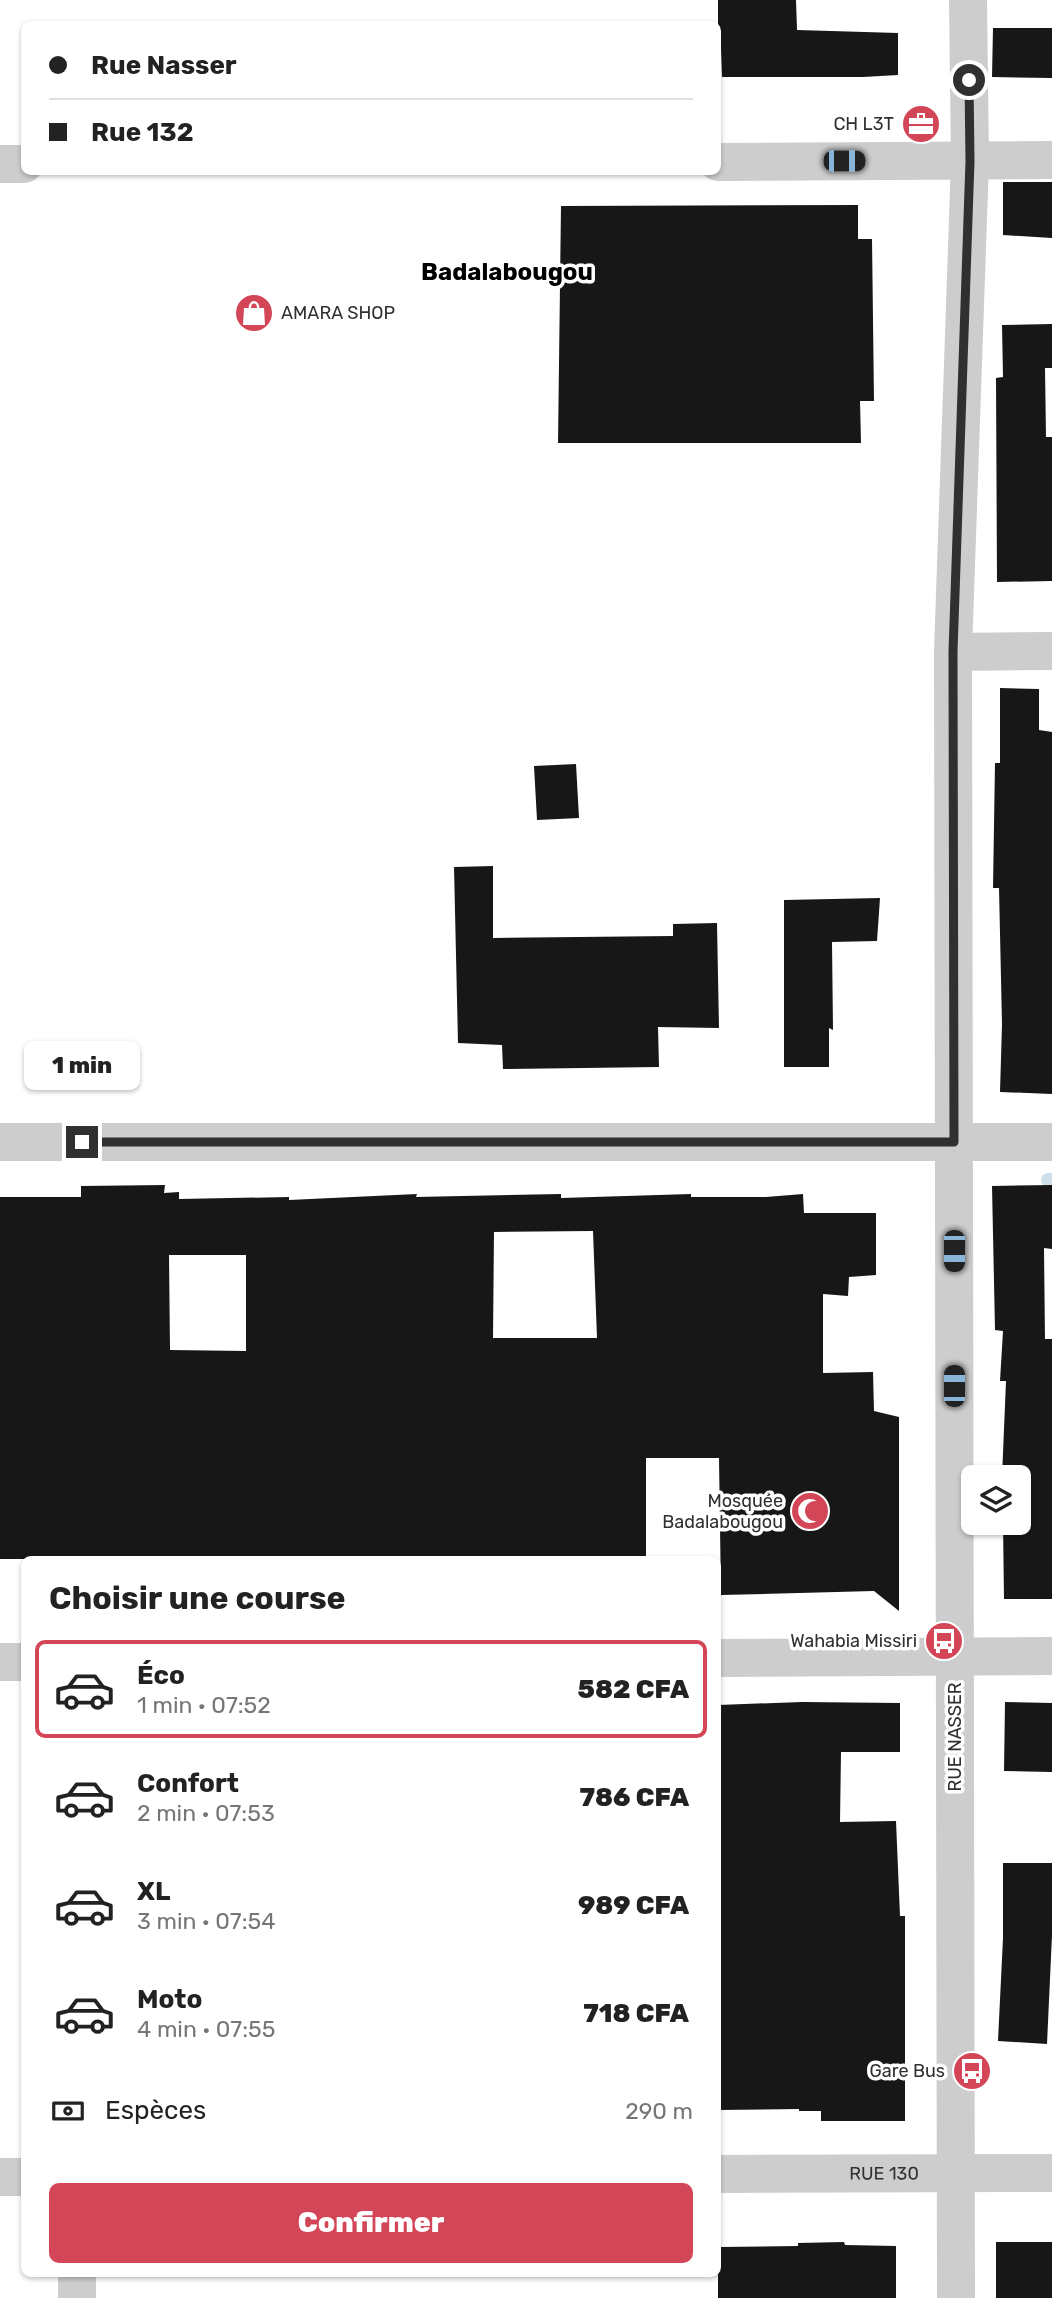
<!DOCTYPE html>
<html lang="fr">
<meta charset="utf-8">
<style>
:root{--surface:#fff;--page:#f2f2f2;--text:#222;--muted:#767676;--line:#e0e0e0;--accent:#d34657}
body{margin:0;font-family:Rubik,sans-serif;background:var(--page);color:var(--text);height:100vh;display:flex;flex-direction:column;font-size:26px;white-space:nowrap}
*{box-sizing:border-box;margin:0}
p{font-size:23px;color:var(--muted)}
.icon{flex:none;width:38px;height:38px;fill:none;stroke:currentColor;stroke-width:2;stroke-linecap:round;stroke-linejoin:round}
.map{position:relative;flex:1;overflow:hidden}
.drawer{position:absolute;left:21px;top:1556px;width:700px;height:721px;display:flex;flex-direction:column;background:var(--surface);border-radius:10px;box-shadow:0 2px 5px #0004}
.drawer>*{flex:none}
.guide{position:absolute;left:21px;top:21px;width:700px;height:154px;border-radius:10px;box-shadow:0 2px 5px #0004;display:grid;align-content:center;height:154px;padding:0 28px;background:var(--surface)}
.controls{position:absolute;left:961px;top:1465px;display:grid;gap:14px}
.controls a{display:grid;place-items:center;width:70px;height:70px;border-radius:10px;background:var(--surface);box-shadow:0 2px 5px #0004;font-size:35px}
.end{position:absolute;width:32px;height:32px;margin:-16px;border:9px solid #303030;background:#fff;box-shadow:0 0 0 4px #fff}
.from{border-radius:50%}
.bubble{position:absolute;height:49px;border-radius:10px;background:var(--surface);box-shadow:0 2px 5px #0004;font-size:23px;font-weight:800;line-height:49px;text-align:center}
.car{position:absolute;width:21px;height:42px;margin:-21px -10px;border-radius:9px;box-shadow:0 0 5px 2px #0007;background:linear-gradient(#222 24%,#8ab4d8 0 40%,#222 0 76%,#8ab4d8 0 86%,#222 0)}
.guide b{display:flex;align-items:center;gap:24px;height:66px;font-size:26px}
.guide b+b{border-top:2px solid var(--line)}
.guide i{width:18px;height:18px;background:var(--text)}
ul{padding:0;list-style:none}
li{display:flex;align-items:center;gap:21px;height:98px;margin:0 14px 10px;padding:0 14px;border:4px solid transparent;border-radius:10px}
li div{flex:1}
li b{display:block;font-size:26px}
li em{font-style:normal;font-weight:800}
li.on{border-color:var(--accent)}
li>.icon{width:63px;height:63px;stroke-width:1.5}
h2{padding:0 28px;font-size:32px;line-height:84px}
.pay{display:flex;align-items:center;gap:18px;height:77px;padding:0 28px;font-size:26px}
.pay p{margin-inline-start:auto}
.button{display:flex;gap:14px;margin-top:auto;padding:14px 28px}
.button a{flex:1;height:80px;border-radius:10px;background:var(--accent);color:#fff;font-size:28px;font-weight:800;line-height:80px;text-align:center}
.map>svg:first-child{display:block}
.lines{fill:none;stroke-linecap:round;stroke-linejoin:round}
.stream{stroke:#cedfe9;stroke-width:14}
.building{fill:#171717;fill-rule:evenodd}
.minor{stroke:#cdcdcd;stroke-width:38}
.route{stroke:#303030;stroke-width:9}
.labels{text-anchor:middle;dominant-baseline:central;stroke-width:7;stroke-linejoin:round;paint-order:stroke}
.poi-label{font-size:18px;fill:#303030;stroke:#fff;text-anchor:end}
.street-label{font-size:18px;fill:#303030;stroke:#fff}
.district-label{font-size:24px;font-weight:bold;fill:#000;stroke:#fff}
</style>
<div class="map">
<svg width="1052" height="2298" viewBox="0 0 1052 2298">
<rect width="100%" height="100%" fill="#fff"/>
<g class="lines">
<path class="stream" d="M 1048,1180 L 1052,1180"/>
</g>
<path class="building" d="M 718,0 L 796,0 L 797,30 L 898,33 L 898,75 L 863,77 L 722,77 L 721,48 L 718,48 Z
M 993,28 L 1052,28 L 1052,78 L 992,77 Z
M 1003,182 L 1052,182 L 1052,238 L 1003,235 Z
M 858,205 L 858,239 L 872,239 L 874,401 L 860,401 L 861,443 L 558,443 L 561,206 Z
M 1052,324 L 1052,368 L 1045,368 L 1046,437 L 1052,437 L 1052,581 L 997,582 L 996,378 L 1003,377 L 1002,325 Z
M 1000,688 L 1039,689 L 1039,730 L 1052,732 L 1052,1094 L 1000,1092 L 1002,1024 L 999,888 L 993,888 L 995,763 L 1000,763 Z
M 576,764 L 579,818 L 537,820 L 534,766 Z
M 493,866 L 493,938 L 673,936 L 673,924 L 717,923 L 719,1028 L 658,1027 L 659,1067 L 503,1069 L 502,1045 L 458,1043 L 454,867 Z
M 880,898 L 877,941 L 832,942 L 833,1030 L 829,1028 L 829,1067 L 784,1067 L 784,900 Z
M 165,1185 L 164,1193 L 179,1192 L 179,1199 L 289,1197 L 289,1200 L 417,1194 L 416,1197 L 561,1194 L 561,1198 L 691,1194 L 691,1197 L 766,1197 L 803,1194 L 804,1213 L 876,1213 L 876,1275 L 849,1277 L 848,1296 L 823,1294 L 823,1373 L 873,1372 L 874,1411 L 899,1417 L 899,1611 L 874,1591 L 721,1595 L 719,1458 L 646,1458 L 646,1559 L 0,1559 L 0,1197 L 81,1197 L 81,1186 ZM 593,1231 L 597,1338 L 493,1338 L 494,1232 ZM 169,1255 L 246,1255 L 246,1351 L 170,1350 Z
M 1052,1185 L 1052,1249 L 1044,1248 L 1045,1339 L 1052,1339 L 1052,1599 L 1004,1599 L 1003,1522 L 1018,1522 L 1018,1477 L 1002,1477 L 1006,1381 L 1000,1381 L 1003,1331 L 995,1330 L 992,1186 Z
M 802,1702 L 900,1703 L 900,1752 L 841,1752 L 840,1822 L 896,1821 L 900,1916 L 905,1916 L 905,2121 L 821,2121 L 821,2111 L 799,2111 L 799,2109 L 718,2110 L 718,1705 Z
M 1005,1702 L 1052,1703 L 1052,1772 L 1004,1771 Z
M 1003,1863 L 1052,1863 L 1052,1935 L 1047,2044 L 998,2041 L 1003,1938 Z
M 844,2242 L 845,2245 L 896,2246 L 896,2298 L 718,2298 L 718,2247 L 798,2246 L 798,2243 Z
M 996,2242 L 1052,2242 L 1052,2298 L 996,2298 Z"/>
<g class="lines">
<g class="minor">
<path d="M 718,162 L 1052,160"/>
<path d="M 0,164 L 24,164"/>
<path d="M 953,652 L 1052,651"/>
<path d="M 0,1142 L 1052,1142"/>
<path d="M 718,1658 L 1052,1656"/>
<path d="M 0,1662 L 24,1662"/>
<path id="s1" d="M 718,2174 L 1052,2173"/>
<path d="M 0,2177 L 24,2177"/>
<path d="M 77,2273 L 77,2298"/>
<path d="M 956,2298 L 953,652 L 970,161 L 968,0"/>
</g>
</g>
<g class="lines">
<path class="route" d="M 82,1142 L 954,1142 L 953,652 L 970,161 L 969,80"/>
</g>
<defs>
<symbol id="office-disc" viewBox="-11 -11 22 22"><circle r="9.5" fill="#d34657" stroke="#fff"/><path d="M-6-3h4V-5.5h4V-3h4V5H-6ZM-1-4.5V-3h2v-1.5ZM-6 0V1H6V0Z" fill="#fff"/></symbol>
<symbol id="shop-disc" viewBox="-11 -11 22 22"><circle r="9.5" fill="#d34657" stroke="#fff"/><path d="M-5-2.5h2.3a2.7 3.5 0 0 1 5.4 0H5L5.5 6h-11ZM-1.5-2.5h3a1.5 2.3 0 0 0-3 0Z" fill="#fff"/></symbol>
<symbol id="mosque-disc" viewBox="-11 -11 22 22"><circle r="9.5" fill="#d34657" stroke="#fff"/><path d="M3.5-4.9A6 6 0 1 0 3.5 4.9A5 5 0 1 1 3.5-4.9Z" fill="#fff"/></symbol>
<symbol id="bus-disc" viewBox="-11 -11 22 22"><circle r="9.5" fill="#d34657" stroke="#fff"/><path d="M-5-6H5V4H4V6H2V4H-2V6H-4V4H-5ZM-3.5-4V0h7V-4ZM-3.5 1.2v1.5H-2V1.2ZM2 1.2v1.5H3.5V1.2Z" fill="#fff"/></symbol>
</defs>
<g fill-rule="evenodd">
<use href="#office-disc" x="899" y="102" width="44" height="44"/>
<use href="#shop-disc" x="232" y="291" width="44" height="44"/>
<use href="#mosque-disc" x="788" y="1489" width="44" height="44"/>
<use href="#bus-disc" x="922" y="1619" width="44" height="44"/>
<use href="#bus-disc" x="950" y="2049" width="44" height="44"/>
</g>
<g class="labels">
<g class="poi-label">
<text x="894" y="124">CH L3T</text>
<text x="281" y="313" text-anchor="start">AMARA SHOP</text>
<text x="783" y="1501">Mosquée<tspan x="783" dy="21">Badalabougou</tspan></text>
<text x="917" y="1641">Wahabia Missiri</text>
<text x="945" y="2071">Gare Bus</text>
</g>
<g class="street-label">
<text transform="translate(955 1737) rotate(-90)">RUE NASSER</text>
<text stroke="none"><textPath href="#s1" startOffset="166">RUE 130</textPath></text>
</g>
<g class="district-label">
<text x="507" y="272">Badalabougou</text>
</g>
</g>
</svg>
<div class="controls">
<a><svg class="icon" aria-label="layers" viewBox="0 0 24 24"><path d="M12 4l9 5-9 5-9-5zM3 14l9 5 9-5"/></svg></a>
</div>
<i class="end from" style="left:969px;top:80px"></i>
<i class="end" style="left:82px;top:1142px"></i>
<div class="bubble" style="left:24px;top:1041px;width:116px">1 min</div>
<i class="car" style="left:844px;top:161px;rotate:90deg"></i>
<i class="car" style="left:954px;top:1251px;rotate:180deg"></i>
<i class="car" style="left:954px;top:1386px;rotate:0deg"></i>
<div class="guide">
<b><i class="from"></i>Rue Nasser</b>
<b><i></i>Rue 132</b>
</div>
<section class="drawer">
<h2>Choisir une course</h2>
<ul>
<li class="on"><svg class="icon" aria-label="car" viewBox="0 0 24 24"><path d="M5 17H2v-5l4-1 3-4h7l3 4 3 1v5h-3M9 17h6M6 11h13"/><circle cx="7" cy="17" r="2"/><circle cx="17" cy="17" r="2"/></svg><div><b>Éco</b><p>1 min · 07:52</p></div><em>582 CFA</em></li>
<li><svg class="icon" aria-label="car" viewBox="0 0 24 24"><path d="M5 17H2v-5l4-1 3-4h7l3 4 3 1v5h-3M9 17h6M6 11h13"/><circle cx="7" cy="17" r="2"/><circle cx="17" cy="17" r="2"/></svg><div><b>Confort</b><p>2 min · 07:53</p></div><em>786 CFA</em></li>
<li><svg class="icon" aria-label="car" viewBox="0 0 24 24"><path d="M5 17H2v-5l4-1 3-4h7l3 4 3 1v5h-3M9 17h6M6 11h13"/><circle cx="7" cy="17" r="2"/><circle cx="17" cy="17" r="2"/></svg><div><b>XL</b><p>3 min · 07:54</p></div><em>989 CFA</em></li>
<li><svg class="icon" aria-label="car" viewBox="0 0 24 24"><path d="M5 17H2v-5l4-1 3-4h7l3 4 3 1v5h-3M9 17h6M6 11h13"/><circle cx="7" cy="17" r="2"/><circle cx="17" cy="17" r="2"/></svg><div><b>Moto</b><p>4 min · 07:55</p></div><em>718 CFA</em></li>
</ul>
<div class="pay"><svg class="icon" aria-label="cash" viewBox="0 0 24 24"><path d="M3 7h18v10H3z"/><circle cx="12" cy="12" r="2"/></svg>Espèces<p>290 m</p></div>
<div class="button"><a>Confirmer</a></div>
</section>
</div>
